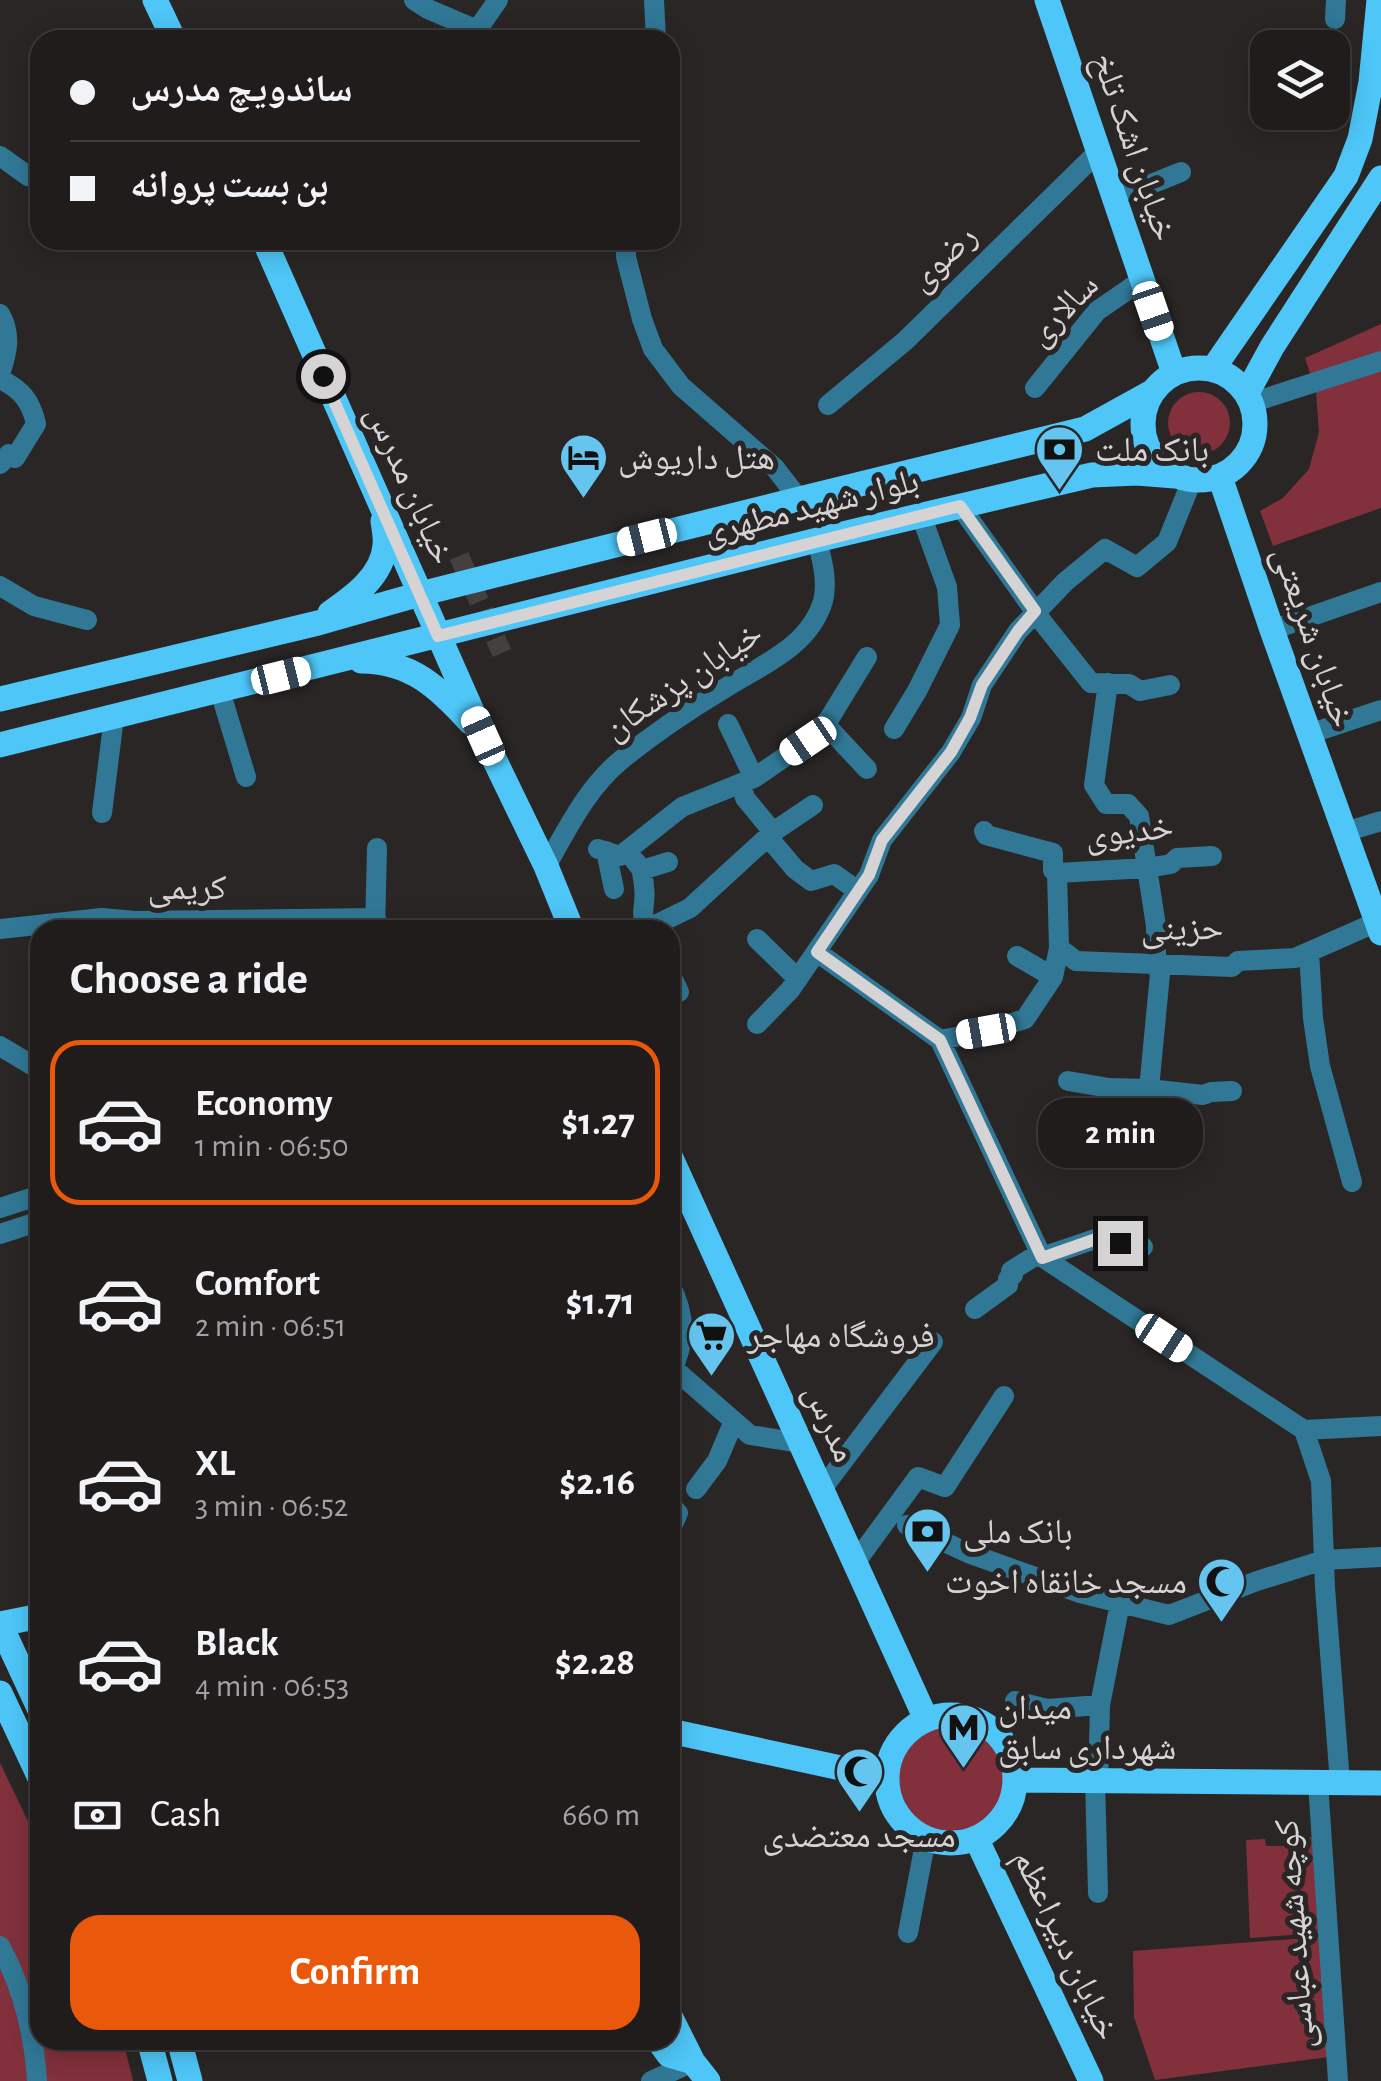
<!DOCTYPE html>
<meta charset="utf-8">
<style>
:root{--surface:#201c1c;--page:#2d2929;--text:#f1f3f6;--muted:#a2a1a3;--line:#3d3a3b;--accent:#ea580c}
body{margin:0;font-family:"Alegreya Sans","Noto Naskh Arabic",sans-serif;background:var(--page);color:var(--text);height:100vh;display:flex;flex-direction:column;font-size:38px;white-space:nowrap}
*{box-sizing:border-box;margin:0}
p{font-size:32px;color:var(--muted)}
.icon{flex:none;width:55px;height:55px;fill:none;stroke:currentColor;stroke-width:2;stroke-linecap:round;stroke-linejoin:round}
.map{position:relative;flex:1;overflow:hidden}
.sheet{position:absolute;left:30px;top:920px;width:650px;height:1130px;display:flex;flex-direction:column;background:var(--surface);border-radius:30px;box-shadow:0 5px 25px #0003,0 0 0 2px var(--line)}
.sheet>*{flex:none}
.hud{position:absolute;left:30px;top:30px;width:650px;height:220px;border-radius:30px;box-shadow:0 5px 25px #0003,0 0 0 2px var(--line);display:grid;align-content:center;height:220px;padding:0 40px;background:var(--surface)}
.controls{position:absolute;left:1250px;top:30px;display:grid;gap:20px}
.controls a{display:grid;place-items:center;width:100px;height:100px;border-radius:20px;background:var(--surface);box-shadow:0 5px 25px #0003,0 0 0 2px var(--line);font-size:50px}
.end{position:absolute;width:45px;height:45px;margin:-22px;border:12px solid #d5d3d3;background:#111;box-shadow:0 0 0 5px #111}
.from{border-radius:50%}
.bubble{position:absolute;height:70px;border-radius:30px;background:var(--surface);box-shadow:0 5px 25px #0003,0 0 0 2px var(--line);font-size:32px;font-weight:600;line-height:70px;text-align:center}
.car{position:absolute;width:30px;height:60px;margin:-30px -15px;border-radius:12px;box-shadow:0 0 8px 2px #0007;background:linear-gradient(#fff 24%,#345 0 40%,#fff 0 76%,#345 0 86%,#fff 0)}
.hud b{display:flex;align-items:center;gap:35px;height:95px;font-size:38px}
.hud b+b{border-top:2px solid var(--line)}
.hud i{width:25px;height:25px;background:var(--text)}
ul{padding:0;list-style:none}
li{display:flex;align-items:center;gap:30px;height:165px;margin:0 20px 15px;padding:0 20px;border:5px solid transparent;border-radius:30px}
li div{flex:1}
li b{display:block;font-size:38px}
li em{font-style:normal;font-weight:600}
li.on{border-color:var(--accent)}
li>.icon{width:90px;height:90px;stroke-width:1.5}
h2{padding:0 40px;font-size:45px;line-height:120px}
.pay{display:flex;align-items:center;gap:25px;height:110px;padding:0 40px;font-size:38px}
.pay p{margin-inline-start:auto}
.cta{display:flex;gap:20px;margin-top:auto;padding:20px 40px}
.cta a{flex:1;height:115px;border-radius:30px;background:var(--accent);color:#fff;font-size:40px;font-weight:600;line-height:115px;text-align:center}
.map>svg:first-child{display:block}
.green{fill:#82303b}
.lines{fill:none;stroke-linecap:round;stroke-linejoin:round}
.minor-tunnel{stroke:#444040;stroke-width:20;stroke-dasharray:20 10;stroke-linecap:butt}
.minor{stroke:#317896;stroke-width:20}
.major{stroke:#4ec6f7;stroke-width:25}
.route{stroke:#d5d3d3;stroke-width:12}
.labels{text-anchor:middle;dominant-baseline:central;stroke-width:10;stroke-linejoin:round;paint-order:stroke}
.street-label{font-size:35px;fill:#d5d3d3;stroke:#2a2626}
.poi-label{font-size:35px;fill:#d5d3d3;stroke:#2a2626;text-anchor:start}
</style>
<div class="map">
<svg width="1381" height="2081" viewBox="0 0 1381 2081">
<rect width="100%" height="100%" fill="#2a2626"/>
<path class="green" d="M 1381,324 L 1381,508 L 1273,546 L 1260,511 L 1283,498 L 1309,469 L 1319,432 L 1316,392 L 1305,358 Z
M1168 423a31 31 0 1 1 62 0a31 31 0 1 1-62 0Z
M894 1778a57 57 0 1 1 114 0a57 57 0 1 1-114 0Z
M 0,1763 L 40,1846 L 40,2040 L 123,2040 L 133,2081 L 0,2081 Z
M 1315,1837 L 1320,1933 L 1250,1938 L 1246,1840 L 1265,1839 L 1266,1846 L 1286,1846 L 1286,1838 Z
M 1320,1937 L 1328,2057 L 1155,2080 L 1134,2017 L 1133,1951 Z"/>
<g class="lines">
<path class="minor-tunnel" d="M 459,556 L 502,653"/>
<path class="minor" d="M 414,0 L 428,9 L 477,30
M 654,0 L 656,40
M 1335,19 L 1336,0
M 468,39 L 477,30 L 498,0
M 0,156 L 28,176 L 40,176
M 1114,199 L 1181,172
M 626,240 L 626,257 L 642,319 L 653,349 L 681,386 L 775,468 L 799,499
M 0,314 C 12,335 7,353 0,374
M 0,379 C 21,389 31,401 36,424 L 15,458 L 9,454 L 0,464
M 1035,388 L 1097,311 L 1142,280
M 1251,403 L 1381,361
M 828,405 L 905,341 L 1097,153
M 960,506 L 1044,624 L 1091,683 L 1129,684 L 1140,691 L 1170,685
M 0,586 L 34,606 L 87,620
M 1272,630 L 1381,592
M 1108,683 L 1094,785 L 1106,804 L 1128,804 L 1139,816 L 1156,926 L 1156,965 L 1160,974 L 1149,1089 L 1203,1095 L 1211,1092 L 1232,1091
M 220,691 L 246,777
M 728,724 L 754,778
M 825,724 L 867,769
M 894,729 L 917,691 L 950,625 L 947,587 L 921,515
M 1309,734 L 1381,710
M 741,783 L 745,798 L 773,832
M 102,813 L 114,717
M 984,831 L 986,835 L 1053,853 L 1053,870 L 1057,873
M 1345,832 L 1381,821
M 768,837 L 795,869 L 811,881 L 834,874 L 858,891
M 598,849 L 620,856 L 682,807 L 754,778 L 808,741 L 829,719 L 867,657
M 606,851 L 614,889
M 635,861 L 642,870 L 668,862
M 546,866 C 568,828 587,788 621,760 C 652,735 687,711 722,690 C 759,666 809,648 823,601 C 828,582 822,559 817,540
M 642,870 C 642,876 644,881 644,887 C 647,907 638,908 648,930
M 0,929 L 102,918 L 135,921 L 376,918
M 647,929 L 690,908 L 773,832 L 813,805
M 375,930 L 377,848
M 757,939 L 798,979
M 1059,948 L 1076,961 L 1232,967 L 1238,961 L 1295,958 L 1377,922
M 817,952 L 940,1040 L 1042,1257
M 1309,952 L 1313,1018 L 1320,1066 L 1352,1182
M 1017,956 L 1053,977
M 670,973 L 679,992
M 757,1024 L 790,990 L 869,875 L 882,840 L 951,752 L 971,718 L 982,685 L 1018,631 L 1065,582 L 1105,549 L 1137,567 L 1167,542 L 1192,480
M 940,1040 L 986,1031 L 1025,1019 L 1053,977 L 1059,948 L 1057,873 L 1147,868 L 1171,864 L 1177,858 L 1212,856
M 0,1046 L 40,1070
M 1068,1081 L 1109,1088 L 1149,1089
M 0,1208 L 40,1195
M 0,1234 L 40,1221
M 1042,1257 L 1304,1430 L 1321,1481 L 1325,1588 L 1340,1783
M 670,1285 C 686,1315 686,1343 670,1374
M 975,1309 L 1008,1285 L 1008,1279 L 1013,1275 L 1011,1271 L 1035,1256 L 1042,1257 L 1116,1232 L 1120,1243 L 1130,1250 L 1143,1247
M 673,1368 L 750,1435 L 800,1443
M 1304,1430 L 1381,1426
M 696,1489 L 717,1461 L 734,1421
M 822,1489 L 933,1342
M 670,1505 L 678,1513 L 670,1531
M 907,1525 L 968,1553 L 1080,1593 L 1169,1615 L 1257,1581 L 1324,1560 L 1381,1557
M 855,1563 L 918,1477 L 945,1487 L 1004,1396
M 1015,1701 L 1047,1709 L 1100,1705
M 1095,1780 L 1098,1893
M 1098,1781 L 1100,1705 L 1120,1603
M 1318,1783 L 1338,2081
M 908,1933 L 926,1838
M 0,1946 C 23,1988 34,2033 37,2081
M 651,2081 L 693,2062"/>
<path class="major" d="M 155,0 L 174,40
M 1047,0 L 1174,373
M 264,240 L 483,736 L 546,866 L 572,930
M1143 424a56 56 0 1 1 112 0a56 56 0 1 1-112 0Z
M 1213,369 L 1346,176 L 1360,139 L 1371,82 L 1379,0
M 1247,393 L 1272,347 L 1381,178
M 1220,477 L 1272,630 L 1381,933
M 330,613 C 353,597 383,576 385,545 C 386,538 384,529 383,521
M 361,661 C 411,661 439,688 470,722
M 0,699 L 318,623 L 420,594 L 799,499 L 1085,429 L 1152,392
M 0,745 L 817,540 L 1092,475 L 1137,473 L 1175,476
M 670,1156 L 926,1719
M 0,1624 L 40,1710
M 0,1624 L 40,1616
M 0,1693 L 40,1778
M887 1779a64 64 0 1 1 128 0a64 64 0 1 1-128 0Z
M 670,1731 L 887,1778
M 1016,1780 L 1381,1783
M 976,1838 L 1091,2081
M 670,2016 L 693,2062 L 708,2081
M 149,2040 L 160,2081
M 179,2040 L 190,2081
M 658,2040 L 669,2055 L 693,2062"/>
</g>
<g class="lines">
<path class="route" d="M 323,376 L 438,636 L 960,506 L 1035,611 L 1018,631 L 982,685 L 970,718 L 951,752 L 882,840 L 869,875 L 817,952 L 940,1040 L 1042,1258 L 1116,1232 L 1120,1243"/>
</g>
<defs>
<symbol id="bank-pin" viewBox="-11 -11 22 30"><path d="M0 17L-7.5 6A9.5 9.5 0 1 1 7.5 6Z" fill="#65c5ef" stroke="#2a2626"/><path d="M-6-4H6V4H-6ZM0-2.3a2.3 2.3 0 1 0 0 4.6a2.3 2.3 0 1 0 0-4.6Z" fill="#111"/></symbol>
<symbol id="hotel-pin" viewBox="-11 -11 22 30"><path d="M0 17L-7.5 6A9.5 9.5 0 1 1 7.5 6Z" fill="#65c5ef" stroke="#2a2626"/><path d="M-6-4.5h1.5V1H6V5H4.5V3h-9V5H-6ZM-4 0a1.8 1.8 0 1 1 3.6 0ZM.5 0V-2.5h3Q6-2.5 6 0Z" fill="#111"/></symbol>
<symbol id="supermarket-pin" viewBox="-11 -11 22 30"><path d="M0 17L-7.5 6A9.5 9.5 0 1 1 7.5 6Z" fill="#65c5ef" stroke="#2a2626"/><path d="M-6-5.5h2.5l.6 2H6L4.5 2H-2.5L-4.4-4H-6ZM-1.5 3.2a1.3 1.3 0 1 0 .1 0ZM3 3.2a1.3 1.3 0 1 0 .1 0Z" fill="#111"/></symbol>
<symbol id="mosque-pin" viewBox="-11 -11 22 30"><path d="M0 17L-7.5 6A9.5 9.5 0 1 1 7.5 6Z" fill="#65c5ef" stroke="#2a2626"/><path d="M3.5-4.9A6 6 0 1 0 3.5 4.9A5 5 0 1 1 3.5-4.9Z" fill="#111"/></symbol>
<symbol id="metro-pin" viewBox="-11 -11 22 30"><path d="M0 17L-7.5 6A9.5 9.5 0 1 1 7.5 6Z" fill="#65c5ef" stroke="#2a2626"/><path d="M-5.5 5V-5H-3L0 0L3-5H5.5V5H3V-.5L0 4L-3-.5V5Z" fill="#111"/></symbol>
</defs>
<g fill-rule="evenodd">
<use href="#bank-pin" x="1032" y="422" width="55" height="75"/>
<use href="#hotel-pin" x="556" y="430" width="55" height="75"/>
<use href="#supermarket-pin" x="684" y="1308" width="55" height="75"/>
<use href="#bank-pin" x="900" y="1504" width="55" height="75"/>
<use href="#mosque-pin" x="1194" y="1554" width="55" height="75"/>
<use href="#metro-pin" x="936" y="1700" width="55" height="75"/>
<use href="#mosque-pin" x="832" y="1744" width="55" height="75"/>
</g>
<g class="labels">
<g class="street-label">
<text transform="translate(1134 147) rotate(71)">خیابان اشک تلخ</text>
<text transform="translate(943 258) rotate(-44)">رضوی</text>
<text transform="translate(1063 310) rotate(-46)">سالاری</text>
<text transform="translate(410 485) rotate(66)">خیابان مدرس</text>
<text transform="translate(811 507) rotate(-14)">بلوار شهید مطهری</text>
<text transform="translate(1313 637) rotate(71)">خیابان شریعتی</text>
<text transform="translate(683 681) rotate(-34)">خیابان پزشکان</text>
<text transform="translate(1129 832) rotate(-7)">خدیوی</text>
<text x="187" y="888">کریمی</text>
<text transform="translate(1182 929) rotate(-1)">حزینی</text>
<text transform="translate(830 1423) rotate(66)">مدرس</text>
<text transform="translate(1295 1934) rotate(-94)">کوچه شهید عباسی</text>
<text transform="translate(1066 1945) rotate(65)">خیابان دبیراعظم</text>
</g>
<g class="poi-label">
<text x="1095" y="450">بانک ملت</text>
<text x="618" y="458">هتل داریوش</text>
<text x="747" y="1336">فروشگاه مهاجر</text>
<text x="963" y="1532">بانک ملی</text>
<text x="1187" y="1582" text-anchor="end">مسجد خانقاه اخوت</text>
<text x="998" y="1708">میدان<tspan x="998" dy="40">شهرداری سابق</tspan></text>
<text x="859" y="1836" text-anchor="middle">مسجد معتضدی</text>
</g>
</g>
</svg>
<div class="controls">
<a><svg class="icon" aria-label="layers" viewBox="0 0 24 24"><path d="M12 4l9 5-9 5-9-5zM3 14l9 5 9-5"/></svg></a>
</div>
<i class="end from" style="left:323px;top:376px"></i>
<i class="end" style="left:1120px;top:1243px"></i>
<div class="bubble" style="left:1038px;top:1098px;width:165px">2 min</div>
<i class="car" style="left:1153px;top:311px;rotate:161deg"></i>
<i class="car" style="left:647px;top:537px;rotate:256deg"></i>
<i class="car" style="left:281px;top:676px;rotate:76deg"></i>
<i class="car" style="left:483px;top:736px;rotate:336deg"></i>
<i class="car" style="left:808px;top:741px;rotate:236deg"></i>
<i class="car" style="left:986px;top:1031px;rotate:260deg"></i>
<i class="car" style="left:1164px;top:1338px;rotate:123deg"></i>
<div class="hud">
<b><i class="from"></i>ساندویچ مدرس</b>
<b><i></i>بن بست پروانه</b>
</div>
<section class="sheet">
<h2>Choose a ride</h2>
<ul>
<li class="on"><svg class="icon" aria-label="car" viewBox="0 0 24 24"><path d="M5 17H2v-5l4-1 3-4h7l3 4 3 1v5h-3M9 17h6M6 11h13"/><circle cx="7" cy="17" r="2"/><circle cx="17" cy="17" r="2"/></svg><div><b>Economy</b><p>1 min · 06:50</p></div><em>$1.27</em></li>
<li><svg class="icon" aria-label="car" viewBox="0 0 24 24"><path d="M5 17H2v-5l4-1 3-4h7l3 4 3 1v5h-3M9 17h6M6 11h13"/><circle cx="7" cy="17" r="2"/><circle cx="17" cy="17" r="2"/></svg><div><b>Comfort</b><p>2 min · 06:51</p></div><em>$1.71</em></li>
<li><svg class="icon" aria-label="car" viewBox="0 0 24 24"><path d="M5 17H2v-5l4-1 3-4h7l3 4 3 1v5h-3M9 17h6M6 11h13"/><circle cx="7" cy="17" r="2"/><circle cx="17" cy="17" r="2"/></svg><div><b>XL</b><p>3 min · 06:52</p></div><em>$2.16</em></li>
<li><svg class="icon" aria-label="car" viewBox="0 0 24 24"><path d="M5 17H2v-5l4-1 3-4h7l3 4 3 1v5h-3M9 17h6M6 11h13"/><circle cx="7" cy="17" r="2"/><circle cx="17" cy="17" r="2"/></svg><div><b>Black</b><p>4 min · 06:53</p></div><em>$2.28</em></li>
</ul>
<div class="pay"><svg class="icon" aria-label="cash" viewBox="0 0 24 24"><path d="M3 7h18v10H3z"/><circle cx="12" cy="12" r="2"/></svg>Cash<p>660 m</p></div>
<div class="cta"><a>Confirm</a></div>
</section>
</div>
